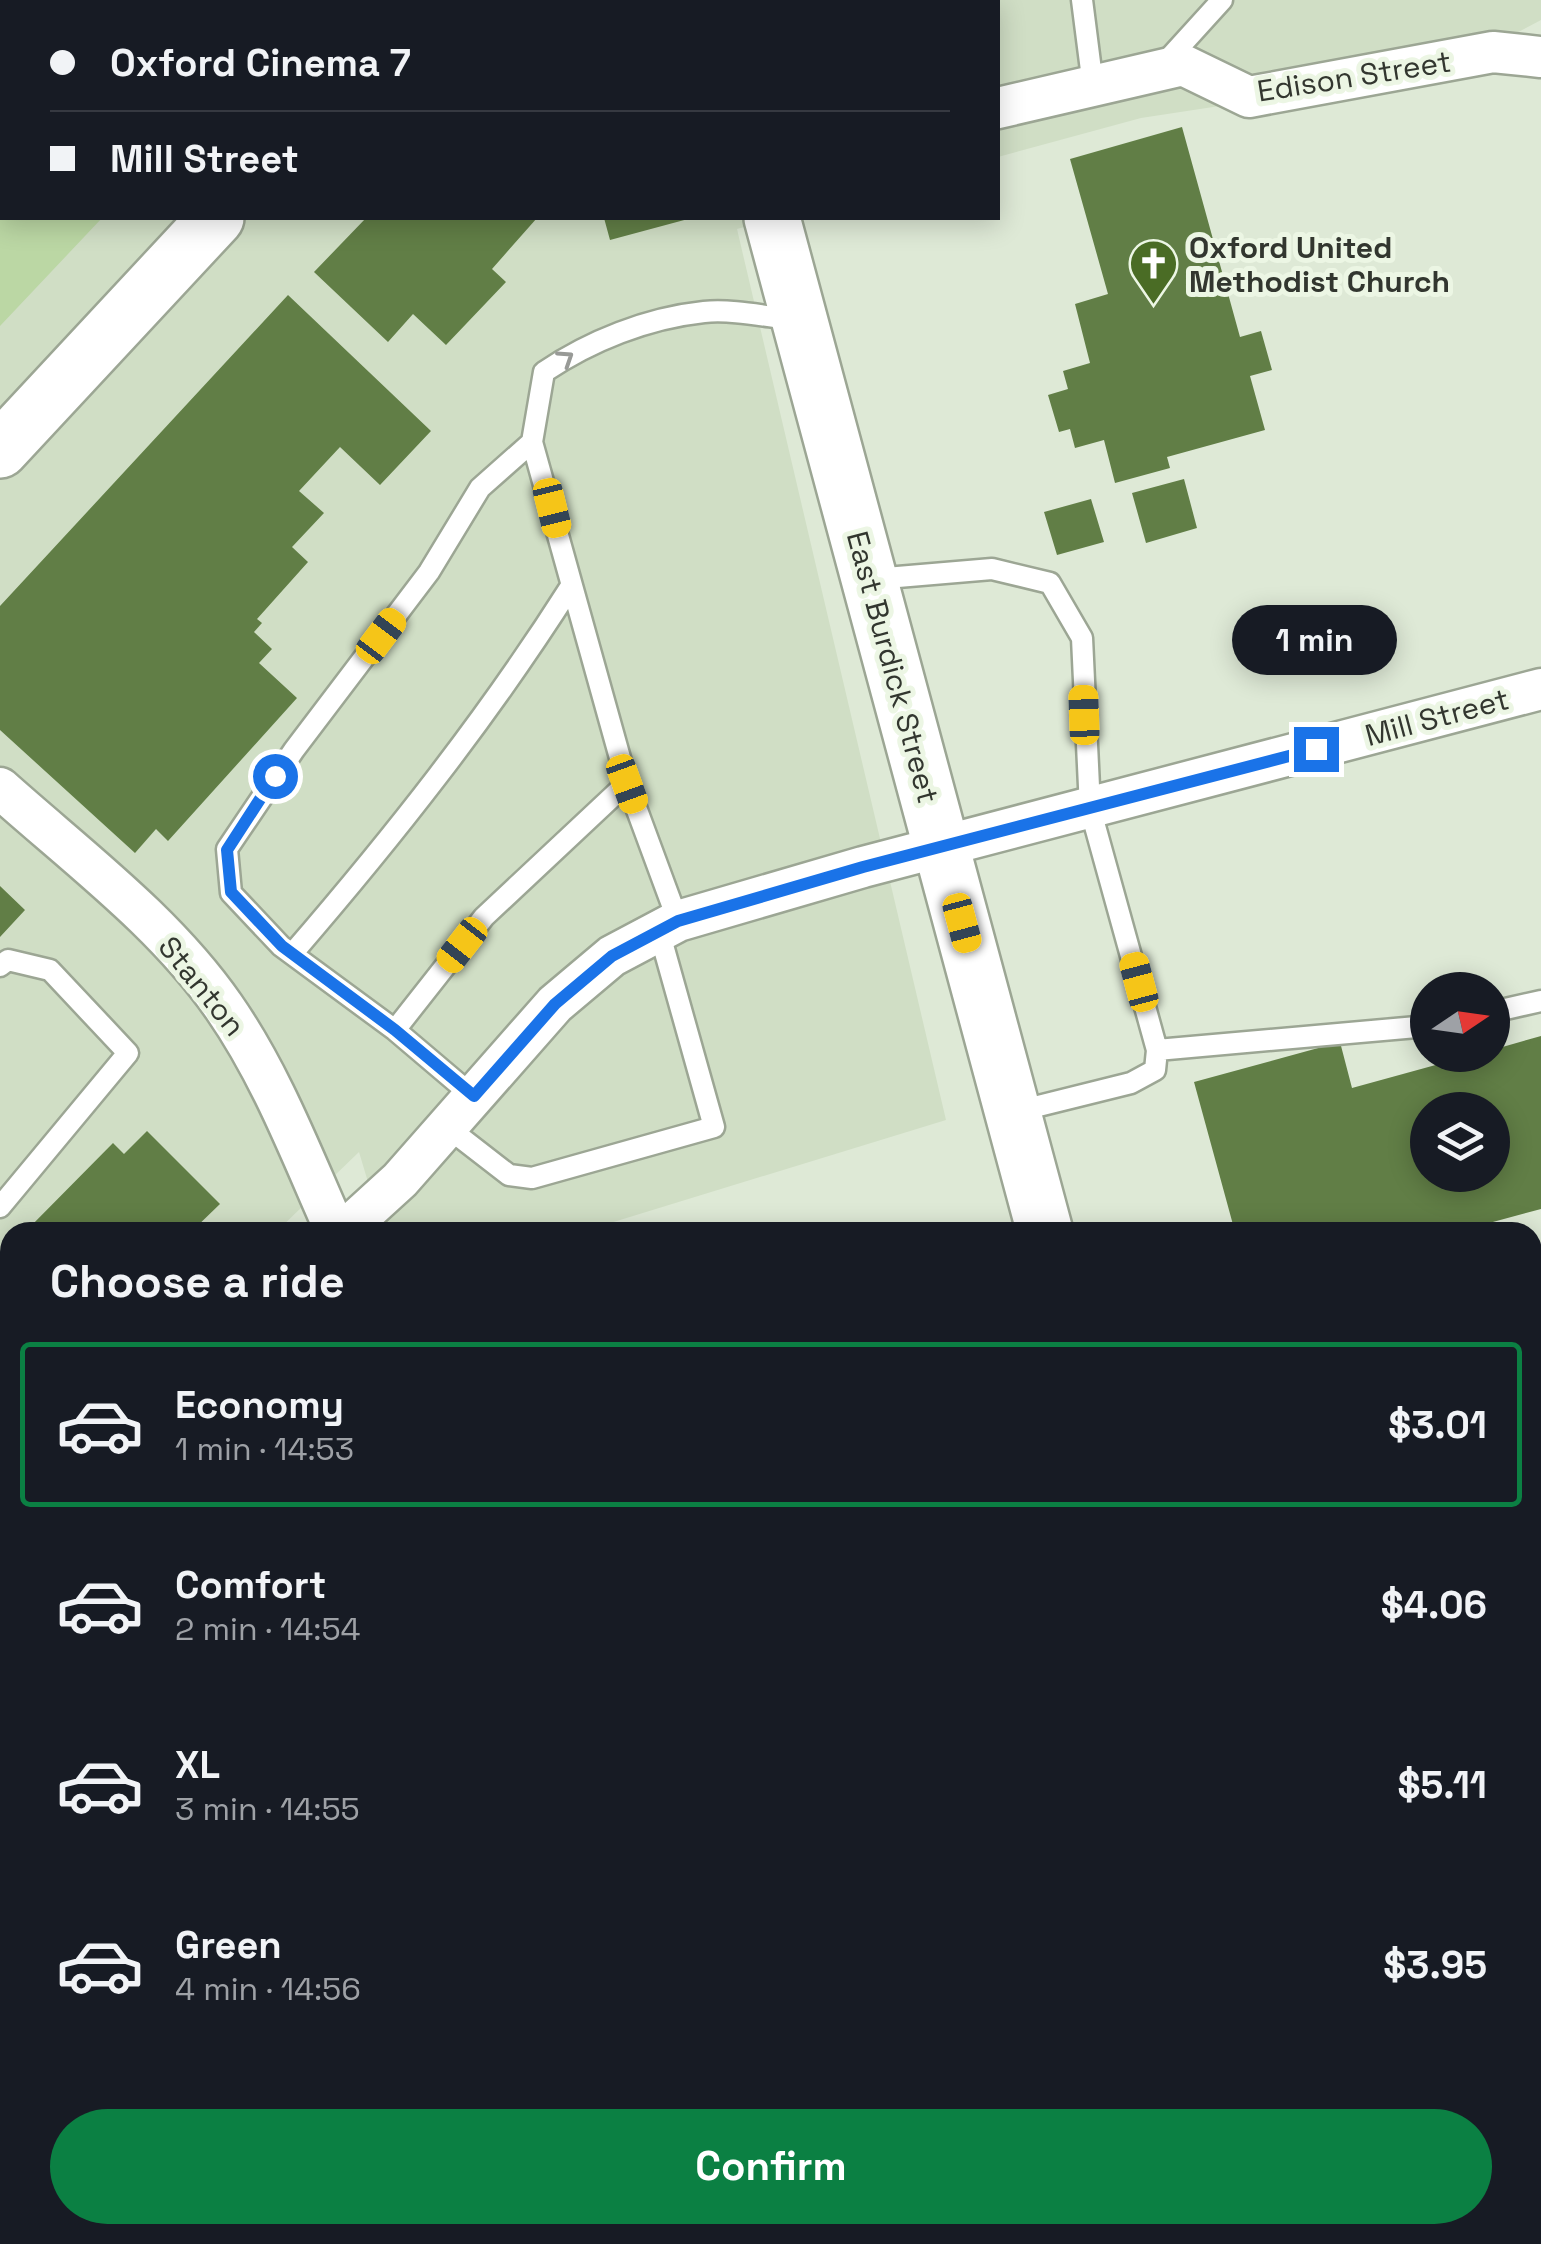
<!DOCTYPE html>
<meta charset="utf-8">
<style>
:root{--surface:#171b24;--page:#242831;--text:#f1f3f6;--muted:#9ea1a6;--line:#363941;--accent:#0b8043}
body{margin:0;font-family:"Space Grotesk",sans-serif;background:var(--page);color:var(--text);height:100vh;display:flex;flex-direction:column;font-size:38px;white-space:nowrap}
*{box-sizing:border-box;margin:0}
p{font-size:32px;color:var(--muted)}
.icon{flex:none;width:55px;height:55px;fill:none;stroke:currentColor;stroke-width:2;stroke-linecap:round;stroke-linejoin:round}
.map{position:relative;flex:1;overflow:hidden}
.side{position:absolute;left:0px;top:1222px;width:1542px;height:1022px;display:flex;flex-direction:column;background:var(--surface);border-radius:30px 30px 0 0;box-shadow:0 5px 25px #0003}
.side>*{flex:none}
.banner{position:absolute;left:0px;top:0px;width:1000px;height:220px;box-shadow:0 5px 25px #0003;display:grid;align-content:center;height:220px;padding:0 50px;background:var(--surface)}
.needle{width:65px;rotate:77deg}
.buttons{position:absolute;left:1410px;top:972px;display:grid;gap:20px}
.buttons a{display:grid;place-items:center;width:100px;height:100px;border-radius:50%;background:var(--surface);box-shadow:0 5px 25px #0003;font-size:50px}
.end{position:absolute;width:45px;height:45px;margin:-22px;border:12px solid #1a73e8;background:#fff;box-shadow:0 0 0 5px #fff}
.from{border-radius:50%}
.bubble{position:absolute;height:70px;border-radius:35px;background:var(--surface);box-shadow:0 5px 25px #0003;font-size:32px;font-weight:800;line-height:70px;text-align:center}
.car{position:absolute;width:30px;height:60px;margin:-30px -15px;border-radius:12px;box-shadow:0 0 8px 2px #0007;background:linear-gradient(#f5c518 24%,#345 0 40%,#f5c518 0 76%,#345 0 86%,#f5c518 0)}
.banner b{display:flex;align-items:center;gap:35px;height:95px;font-size:38px}
.banner b+b{border-top:2px solid var(--line)}
.banner i{width:25px;height:25px;background:var(--text)}
ul{padding:0;list-style:none}
li{display:flex;align-items:center;gap:30px;height:165px;margin:0 20px 15px;padding:0 30px;border:5px solid transparent;border-radius:10px}
li div{flex:1}
li b{display:block;font-size:38px}
li em{font-style:normal;font-weight:800}
li.on{border-color:var(--accent)}
li>.icon{width:90px;height:90px;stroke-width:1.5}
h2{padding:0 50px;font-size:45px;line-height:120px}
.button{display:flex;gap:20px;margin-top:auto;padding:20px 50px}
.button a{flex:1;height:115px;border-radius:60px;background:var(--accent);color:#fff;font-size:40px;font-weight:800;line-height:115px;text-align:center}
.map>svg:first-child{display:block}
.built{fill:#d0dec5}
.green{fill:#bbd7a4}
.building{fill:#617e46;fill-rule:evenodd}
.lines{fill:none;stroke-linecap:round;stroke-linejoin:round}
.lane-casing{stroke:#9ca694;stroke-width:25}
.street-casing{stroke:#9ca694;stroke-width:45}
.secondary-casing{stroke:#9ca694;stroke-width:60}
.primary-casing{stroke:#9ca694;stroke-width:60}
.path{stroke:#a2ab9c;stroke-width:6;stroke-dasharray:10 5;stroke-linecap:butt}
.lane{stroke:#fff;stroke-width:20}
.street{stroke:#fff;stroke-width:40}
.secondary{stroke:#fff;stroke-width:55}
.primary{stroke:#fff;stroke-width:55}
.oneway{stroke:#989a97}
.route{stroke:#1a73e8;stroke-width:12}
.labels{text-anchor:middle;dominant-baseline:central;stroke-width:10;stroke-linejoin:round;paint-order:stroke}
.street-label{font-size:30px;fill:#32362f;stroke:#ecf6e4}
.poi-label{font-size:30px;font-weight:bold;fill:#32362f;stroke:#ecf6e4;text-anchor:start}
</style>
<div class="map">
<svg width="1541" height="2244" viewBox="0 0 1541 2244">
<rect width="100%" height="100%" fill="#dee9d6"/>
<path class="built" d="M 0,0 L 1541,0 L 1541,20 L 1442,72 L 1141,118 L 998,157 L 998,2 L 2,2 L 2,218 L 776,218 L 737,229 L 946,1120 L 581,1232 L 383,1232 L 359,1152 L 276,1232 L 10,1232 L 10,1407 L 0,1414 Z"/>
<path class="green" d="M 0,37 L 2,218 L 102,218 L 0,326 Z"/>
<path class="building" d="M 1182,127 L 1240,337 L 1261,331 L 1272,370 L 1250,376 L 1265,430 L 1167,457 L 1170,468 L 1115,483 L 1104,440 L 1075,448 L 1070,429 L 1059,432 L 1048,395 L 1068,389 L 1063,371 L 1090,363 L 1075,304 L 1108,294 L 1070,159 Z
M 366,218 L 537,218 L 492,269 L 506,282 L 446,345 L 413,314 L 388,342 L 314,272 Z
M 604,218 L 688,218 L 688,219 L 610,240 Z
M 288,295 L 431,431 L 380,485 L 340,447 L 299,491 L 324,513 L 292,547 L 308,562 L 257,619 L 262,623 L 254,632 L 272,649 L 259,663 L 297,698 L 168,841 L 156,829 L 135,853 L 0,730 L 0,606 Z
M 1184,479 L 1197,528 L 1146,543 L 1132,493 Z
M 1091,499 L 1104,542 L 1057,555 L 1044,512 Z
M 0,886 L 25,910 L 0,937 Z
M 1541,1036 L 1541,1209 L 1456,1232 L 1235,1232 L 1194,1082 L 1340,1042 L 1352,1088 L 1472,1055 L 1492,1055 L 1492,1050 ZM 1428,1110 L 1492,1110 L 1492,1175 L 1428,1175 Z
M 147,1131 L 220,1204 L 191,1232 L 25,1232 L 113,1143 L 124,1154 Z"/>
<g class="lines">
<defs>
<path id="lane" d="M 1082,0 L 1093,86
M 1163,65 L 1222,0
M 532,442 L 544,372 C 590,341 647,318 704,312 C 733,309 768,317 798,320
M 874,579 L 992,569 L 1050,583 L 1082,638 L 1090,808 L 1157,1050 L 1155,1070 L 1131,1083 L 1014,1112
M 292,954 C 393,837 488,717 571,586
M 0,966 L 8,960 L 50,970 L 128,1053 L 0,1207
M 1492,1012 L 1541,1001
M 395,1030 L 484,917 L 627,783
M 1157,1050 L 1428,1026
M 474,1097 L 395,1030 L 281,946 L 231,893 L 227,849 L 294,750 L 429,572 L 480,488 L 532,442 L 627,783 L 678,921
M 447,1127 L 509,1175 L 532,1178 L 714,1127 L 659,931
M 734,2244 L 743,2235"/>
<path id="street" d="M 998,108 L 1183,65 L 1249,97 L 1493,52 L 1541,57
M 0,788 C 77,857 165,922 224,1007 C 272,1076 302,1156 336,1232
M 343,1232 L 400,1180 L 555,1004 L 612,956 L 678,921 L 863,867 L 1541,689
M 0,1473 L 10,1467
M 0,2095 L 10,2111
M 89,2235 L 95,2244
M 284,2244 L 293,2235"/>
<path id="secondary" d="M 713,0 L 714,2
M 772,218 L 1045,1232
M 1315,2235 L 1317,2244"/>
<path id="primary" d="M 421,2 L 423,0
M 0,450 L 216,218"/>
</defs>
<use href="#lane" class="lane-casing"/>
<use href="#street" class="street-casing"/>
<use href="#secondary" class="secondary-casing"/>
<use href="#primary" class="primary-casing"/>
<path class="path" d="M 0,140 L 2,141"/>
<use href="#lane" class="lane"/>
<use href="#street" class="street"/>
<use href="#secondary" class="secondary"/>
<use href="#primary" class="primary"/>
</g>
<defs><path id="oneway-chevron" d="M-2-3.5L2.5 0L-2 3.5" fill="none" stroke-width="1.6" stroke-linecap="round" stroke-linejoin="round" transform="scale(2.5)"/></defs>
<use class="oneway" href="#oneway-chevron" transform="translate(566 358) rotate(-33)"/>
<g class="lines">
<path class="route" d="M 275,776 L 227,850 L 231,892 L 282,946 L 395,1030 L 474,1096 L 555,1004 L 612,956 L 678,921 L 863,867 L 1316,749"/>
</g>
<defs>
<symbol id="church-pin" viewBox="-11 -11 22 30"><path d="M0 17L-7.5 6A9.5 9.5 0 1 1 7.5 6Z" fill="#4a6c25" stroke="#ecf6e4"/><path d="M-1.2-6h2.4v3.5h3.3v2.4h-3.3V6h-2.4V-.1h-3.3v-2.4h3.3Z" fill="#fff"/></symbol>
</defs>
<g fill-rule="evenodd">
<use href="#church-pin" x="1126" y="236" width="55" height="75"/>
</g>
<g class="labels">
<g class="street-label">
<text transform="translate(1354 76) rotate(-9)">Edison Street</text>
<text transform="translate(893 667) rotate(75)">East Burdick Street</text>
<text transform="translate(1437 717) rotate(-15)">Mill Street</text>
<text transform="translate(202 986) rotate(51)">Stanton</text>
</g>
<g class="poi-label">
<text x="1189" y="247">Oxford United<tspan x="1189" dy="34">Methodist Church</tspan></text>
</g>
</g>
</svg>
<div class="buttons">
<a><svg class="needle" viewBox="-14 -14 28 28"><path d="M0-13l5 13h-10z" fill="#e53935"/><path d="M0 13l5-13h-10z" fill="#9ea1a6"/></svg></a>
<a><svg class="icon" aria-label="layers" viewBox="0 0 24 24"><path d="M12 4l9 5-9 5-9-5zM3 14l9 5 9-5"/></svg></a>
</div>
<i class="end from" style="left:275px;top:776px"></i>
<i class="end" style="left:1316px;top:749px"></i>
<div class="bubble" style="left:1232px;top:605px;width:165px">1 min</div>
<i class="car" style="left:552px;top:508px;rotate:166deg"></i>
<i class="car" style="left:381px;top:636px;rotate:37deg"></i>
<i class="car" style="left:1084px;top:715px;rotate:358deg"></i>
<i class="car" style="left:627px;top:784px;rotate:160deg"></i>
<i class="car" style="left:962px;top:923px;rotate:165deg"></i>
<i class="car" style="left:462px;top:945px;rotate:218deg"></i>
<i class="car" style="left:1139px;top:982px;rotate:345deg"></i>
<div class="banner">
<b><i class="from"></i>Oxford Cinema 7</b>
<b><i></i>Mill Street</b>
</div>
<section class="side">
<h2>Choose a ride</h2>
<ul>
<li class="on"><svg class="icon" aria-label="car" viewBox="0 0 24 24"><path d="M5 17H2v-5l4-1 3-4h7l3 4 3 1v5h-3M9 17h6M6 11h13"/><circle cx="7" cy="17" r="2"/><circle cx="17" cy="17" r="2"/></svg><div><b>Economy</b><p>1 min · 14:53</p></div><em>$3.01</em></li>
<li><svg class="icon" aria-label="car" viewBox="0 0 24 24"><path d="M5 17H2v-5l4-1 3-4h7l3 4 3 1v5h-3M9 17h6M6 11h13"/><circle cx="7" cy="17" r="2"/><circle cx="17" cy="17" r="2"/></svg><div><b>Comfort</b><p>2 min · 14:54</p></div><em>$4.06</em></li>
<li><svg class="icon" aria-label="car" viewBox="0 0 24 24"><path d="M5 17H2v-5l4-1 3-4h7l3 4 3 1v5h-3M9 17h6M6 11h13"/><circle cx="7" cy="17" r="2"/><circle cx="17" cy="17" r="2"/></svg><div><b>XL</b><p>3 min · 14:55</p></div><em>$5.11</em></li>
<li><svg class="icon" aria-label="car" viewBox="0 0 24 24"><path d="M5 17H2v-5l4-1 3-4h7l3 4 3 1v5h-3M9 17h6M6 11h13"/><circle cx="7" cy="17" r="2"/><circle cx="17" cy="17" r="2"/></svg><div><b>Green</b><p>4 min · 14:56</p></div><em>$3.95</em></li>
</ul>
<div class="button"><a>Confirm</a></div>
</section>
</div>
